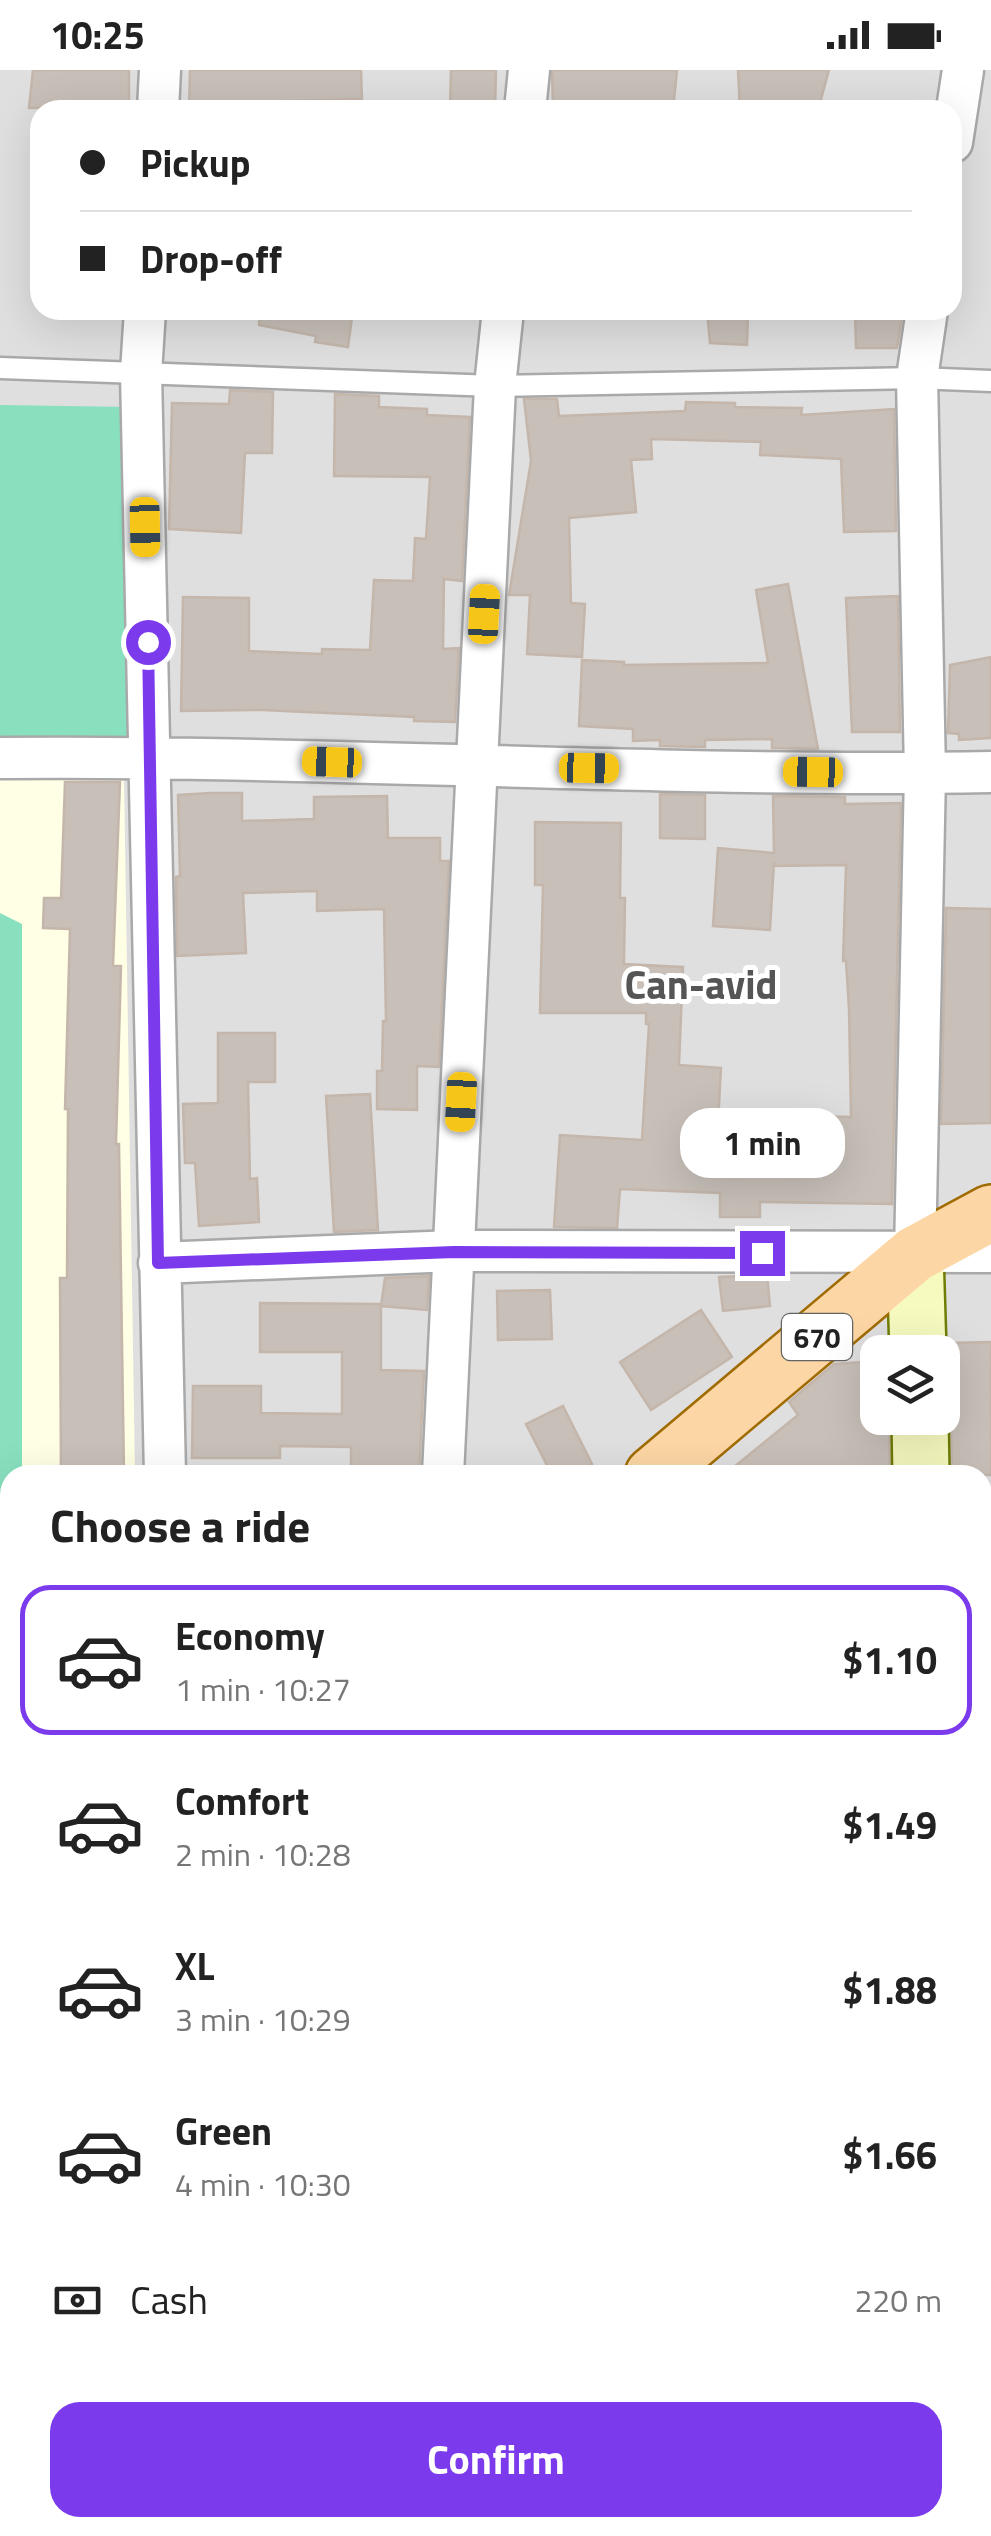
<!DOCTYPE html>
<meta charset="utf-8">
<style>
:root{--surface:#fff;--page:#f6f6f6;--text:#222;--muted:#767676;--line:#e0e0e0;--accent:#7c3aed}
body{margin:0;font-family:"Titillium Web",sans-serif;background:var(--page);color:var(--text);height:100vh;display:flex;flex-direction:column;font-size:38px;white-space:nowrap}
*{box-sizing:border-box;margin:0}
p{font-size:32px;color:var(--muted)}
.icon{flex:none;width:55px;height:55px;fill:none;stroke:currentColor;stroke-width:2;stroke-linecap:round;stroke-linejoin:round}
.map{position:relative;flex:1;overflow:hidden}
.sheet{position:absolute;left:0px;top:1395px;width:992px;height:1072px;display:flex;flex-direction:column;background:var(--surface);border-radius:30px 30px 0 0;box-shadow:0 10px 40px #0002}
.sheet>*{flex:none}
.hud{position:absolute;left:30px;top:30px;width:932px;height:220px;border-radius:30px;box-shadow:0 10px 40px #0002;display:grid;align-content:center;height:220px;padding:0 50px;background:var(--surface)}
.buttons{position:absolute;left:860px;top:1265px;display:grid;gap:20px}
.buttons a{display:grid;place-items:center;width:100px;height:100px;border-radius:20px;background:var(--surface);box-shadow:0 10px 40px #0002;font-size:50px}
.end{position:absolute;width:45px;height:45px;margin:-22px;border:12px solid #7c3aed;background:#fff;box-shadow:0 0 0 5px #fff}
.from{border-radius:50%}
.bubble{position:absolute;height:70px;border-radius:30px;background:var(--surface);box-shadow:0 10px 40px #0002;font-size:32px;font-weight:700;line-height:70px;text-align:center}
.car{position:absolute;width:30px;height:60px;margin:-30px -15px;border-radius:12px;box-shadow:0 0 8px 2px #0007;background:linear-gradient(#f5c518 24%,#345 0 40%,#f5c518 0 76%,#345 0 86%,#f5c518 0)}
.hud b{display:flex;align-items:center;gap:35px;height:95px;font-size:38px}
.hud b+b{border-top:2px solid var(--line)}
.hud i{width:25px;height:25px;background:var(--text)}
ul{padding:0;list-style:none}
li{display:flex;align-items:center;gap:30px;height:150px;margin:0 20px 15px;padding:0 30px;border:5px solid transparent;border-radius:30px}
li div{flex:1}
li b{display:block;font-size:38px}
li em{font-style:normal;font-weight:700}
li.current{border-color:var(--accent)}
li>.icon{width:90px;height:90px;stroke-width:1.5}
h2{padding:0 50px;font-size:45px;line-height:120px}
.pay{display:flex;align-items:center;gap:25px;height:110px;padding:0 50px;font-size:38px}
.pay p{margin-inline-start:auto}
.action{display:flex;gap:20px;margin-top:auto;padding:20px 50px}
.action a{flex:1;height:115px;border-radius:30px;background:var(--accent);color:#fff;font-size:40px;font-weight:700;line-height:115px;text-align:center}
.status{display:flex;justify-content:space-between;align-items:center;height:70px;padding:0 50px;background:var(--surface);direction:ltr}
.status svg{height:28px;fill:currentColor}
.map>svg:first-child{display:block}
.residential{fill:#e0dfdf;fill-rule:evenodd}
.education{fill:#ffffe5}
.pitch{fill:#88e0be}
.building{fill:#c7bfb8;stroke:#c4b6ab;stroke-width:2.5}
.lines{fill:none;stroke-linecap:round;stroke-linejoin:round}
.lane-casing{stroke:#a9a9a9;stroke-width:25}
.street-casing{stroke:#a9a9a9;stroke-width:45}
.secondary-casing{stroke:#707d05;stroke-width:60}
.primary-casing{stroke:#a06b00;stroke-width:60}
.lane{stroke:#fff;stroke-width:20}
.street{stroke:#fff;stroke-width:40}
.secondary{stroke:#f7fabf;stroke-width:55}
.primary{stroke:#fcd6a4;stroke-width:55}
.route{stroke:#7c3aed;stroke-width:12}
.labels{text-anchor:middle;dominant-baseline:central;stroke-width:10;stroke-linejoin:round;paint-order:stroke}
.shield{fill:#fff;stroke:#646464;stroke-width:2.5}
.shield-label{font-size:28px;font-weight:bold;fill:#222}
.district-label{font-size:40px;font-weight:bold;fill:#555;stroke:#fff}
</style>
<div class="status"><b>10:25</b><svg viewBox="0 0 49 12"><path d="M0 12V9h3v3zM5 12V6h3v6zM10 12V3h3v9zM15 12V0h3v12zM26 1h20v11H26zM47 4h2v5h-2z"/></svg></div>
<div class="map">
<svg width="991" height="2466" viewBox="0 0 991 2466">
<rect width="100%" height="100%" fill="#f2efe9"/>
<path class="residential" d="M 0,0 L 991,0 L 991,2466 L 315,2466 L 315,2458 L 982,2458 L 982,1405 L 10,1405 L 10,2345 L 0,2349 ZM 40,40 L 952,40 L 952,240 L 40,240 ZM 878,1282 L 942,1282 L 942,1348 L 878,1348 Z"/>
<path class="education" d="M 124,708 L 135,1405 L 10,1405 L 10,1740 L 0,1740 L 0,709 Z"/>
<path class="pitch" d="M 0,335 L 131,337 L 130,686 L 0,681 Z
M 0,843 L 22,854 L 22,1405 L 10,1405 L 10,1544 L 0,1555 Z"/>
<path class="building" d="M 33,0 L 129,0 L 129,38 L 29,38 Z
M 190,0 L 361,0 L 362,29 L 247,32 L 247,40 L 189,40 Z
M 451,0 L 496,0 L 495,40 L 450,40 Z
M 552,0 L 677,0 L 673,40 L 618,40 L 618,35 L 553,39 Z
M 738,0 L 829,0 L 818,40 L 740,40 Z
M 260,240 L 353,240 L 348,277 L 315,272 L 316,266 L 259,255 Z
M 707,240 L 748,240 L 747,275 L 710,273 Z
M 855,240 L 903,240 L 897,278 L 856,278 Z
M 230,320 L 273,322 L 272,383 L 245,383 L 241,463 L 169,459 L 172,333 L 229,334 Z
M 335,324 L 379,326 L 379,337 L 427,339 L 427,345 L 470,347 L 462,511 L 444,509 L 443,579 L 459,578 L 455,652 L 414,651 L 414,647 L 262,640 L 181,641 L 183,527 L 249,528 L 249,581 L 322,584 L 322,579 L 370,580 L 374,510 L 413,511 L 415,468 L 426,469 L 430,407 L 334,406 Z
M 524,329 L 557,329 L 559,346 L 685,341 L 686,332 L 735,333 L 735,337 L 802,338 L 801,345 L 894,339 L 896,461 L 844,462 L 841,389 L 760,385 L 761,372 L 651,369 L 652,389 L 631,390 L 636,442 L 569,448 L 571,533 L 585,534 L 582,587 L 527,584 L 530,525 L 509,525 L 531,391 Z
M 788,514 L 818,679 L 772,678 L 772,669 L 705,670 L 705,677 L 660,676 L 660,670 L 633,671 L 633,659 L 579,656 L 582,590 L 624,592 L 624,595 L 768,593 L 756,520 Z
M 898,526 L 900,662 L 852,662 L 846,528 Z
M 991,587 L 991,668 L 959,670 L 959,664 L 948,663 L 950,595 Z
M 65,712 L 120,712 L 113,896 L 121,896 L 116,1074 L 119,1074 L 124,1405 L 61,1405 L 60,1208 L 67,1208 L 68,1039 L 65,1039 L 70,859 L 43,858 L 44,828 L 61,828 Z
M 211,723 L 242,723 L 242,751 L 314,749 L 314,727 L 387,726 L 388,768 L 440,768 L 440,791 L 449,791 L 439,997 L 417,996 L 417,1040 L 377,1039 L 377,1001 L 382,1001 L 383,951 L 386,951 L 384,839 L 317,841 L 317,821 L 243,823 L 246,883 L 177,886 L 176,807 L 180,806 L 178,725 Z
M 660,724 L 705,725 L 705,769 L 660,768 Z
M 773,726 L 845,727 L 845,734 L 901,733 L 892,1134 L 760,1132 L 760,1147 L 720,1147 L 720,1123 L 620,1119 L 617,1158 L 554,1157 L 560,1065 L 642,1070 L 649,954 L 646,954 L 646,943 L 540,943 L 543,815 L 535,815 L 535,752 L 621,753 L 620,828 L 625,828 L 624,894 L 683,897 L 679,995 L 721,998 L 717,1071 L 814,1073 L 815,1046 L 851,1047 L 849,939 L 846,891 L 843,891 L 846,795 L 774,796 L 774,792 L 770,860 L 713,856 L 718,778 L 774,783 Z
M 946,838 L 991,839 L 991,1053 L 941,1054 Z
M 218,963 L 275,963 L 275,1012 L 248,1012 L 250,1109 L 257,1108 L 259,1152 L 199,1156 L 195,1093 L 185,1093 L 183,1034 L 218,1033 Z
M 370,1024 L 378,1160 L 334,1162 L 326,1026 Z
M 767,1205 L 770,1236 L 723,1241 L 719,1207 Z
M 429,1206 L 427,1240 L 381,1236 L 385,1208 Z
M 550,1220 L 552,1269 L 498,1270 L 497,1221 Z
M 260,1233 L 381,1234 L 381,1300 L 424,1301 L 419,1405 L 351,1405 L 351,1377 L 280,1376 L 280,1388 L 192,1388 L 193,1316 L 261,1316 L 261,1343 L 342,1344 L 342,1282 L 260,1282 Z
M 701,1240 L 732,1287 L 651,1340 L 620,1292 Z
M 991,1272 L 991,1405 L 952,1405 L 951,1347 L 942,1328 L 942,1300 L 949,1273 Z
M 878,1291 L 878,1348 L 889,1348 L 890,1405 L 724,1405 L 798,1345 L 789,1332 L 834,1294 Z
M 563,1336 L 592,1394 L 570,1405 L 552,1405 L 526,1354 Z"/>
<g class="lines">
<defs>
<path id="lane" d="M 0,298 L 495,316 L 917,308 L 991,311"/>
<path id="street" d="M 158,40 L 160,0
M 525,40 L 529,0
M 952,72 L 963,0
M 145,240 L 141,303 L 165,1405
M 0,688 C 330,685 661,708 991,702
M 915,1184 L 925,703 L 917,308 L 927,240
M 159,1193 L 454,1181 L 991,1182
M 443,1405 L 495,316 L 503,240
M 982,1679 L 991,1678
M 436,2458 L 437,2466"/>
<path id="secondary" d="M 915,1184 L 918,1282
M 920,1348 L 921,1405
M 940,2458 L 942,2466"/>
<path id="primary" d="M 653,1405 L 915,1184 L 991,1143
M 0,1907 L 10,1902"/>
</defs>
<use href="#lane" class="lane-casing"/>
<use href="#street" class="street-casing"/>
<use href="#secondary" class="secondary-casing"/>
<use href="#primary" class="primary-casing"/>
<use href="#lane" class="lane"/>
<use href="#street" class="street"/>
<use href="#secondary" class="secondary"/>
<use href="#primary" class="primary"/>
</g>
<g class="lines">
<path class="route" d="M 148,572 L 158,1193 L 454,1182 L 762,1183"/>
</g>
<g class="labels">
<rect class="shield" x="782" y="1244" width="70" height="46" rx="8"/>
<g class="shield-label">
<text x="817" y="1267">670</text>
</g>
<g class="district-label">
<text x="701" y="914">Can-avid</text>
</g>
</g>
</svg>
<div class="buttons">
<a><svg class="icon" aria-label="layers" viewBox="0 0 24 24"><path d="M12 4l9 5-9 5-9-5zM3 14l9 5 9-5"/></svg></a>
</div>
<i class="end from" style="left:148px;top:572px"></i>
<i class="end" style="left:762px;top:1183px"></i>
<div class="bubble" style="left:680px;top:1038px;width:165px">1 min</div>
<i class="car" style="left:145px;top:457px;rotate:179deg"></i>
<i class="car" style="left:484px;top:544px;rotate:3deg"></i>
<i class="car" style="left:332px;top:692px;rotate:272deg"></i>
<i class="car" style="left:589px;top:698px;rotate:91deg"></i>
<i class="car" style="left:813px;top:702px;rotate:271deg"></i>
<i class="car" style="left:461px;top:1032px;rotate:183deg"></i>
<div class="hud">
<b><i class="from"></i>Pickup</b>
<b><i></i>Drop-off</b>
</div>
<section class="sheet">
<h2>Choose a ride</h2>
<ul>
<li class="current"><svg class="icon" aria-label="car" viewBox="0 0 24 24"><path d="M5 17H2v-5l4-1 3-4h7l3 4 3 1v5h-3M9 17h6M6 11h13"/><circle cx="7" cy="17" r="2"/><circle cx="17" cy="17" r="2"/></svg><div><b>Economy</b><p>1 min · 10:27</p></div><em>$1.10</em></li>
<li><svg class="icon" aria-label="car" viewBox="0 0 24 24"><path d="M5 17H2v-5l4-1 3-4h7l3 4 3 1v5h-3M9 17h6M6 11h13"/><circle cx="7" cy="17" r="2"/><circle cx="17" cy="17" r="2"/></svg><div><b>Comfort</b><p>2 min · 10:28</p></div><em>$1.49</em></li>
<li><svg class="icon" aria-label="car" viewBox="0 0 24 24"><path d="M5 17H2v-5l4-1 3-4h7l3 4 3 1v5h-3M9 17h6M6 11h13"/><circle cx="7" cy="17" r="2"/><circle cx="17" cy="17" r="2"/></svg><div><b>XL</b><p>3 min · 10:29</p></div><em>$1.88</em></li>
<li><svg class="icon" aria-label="car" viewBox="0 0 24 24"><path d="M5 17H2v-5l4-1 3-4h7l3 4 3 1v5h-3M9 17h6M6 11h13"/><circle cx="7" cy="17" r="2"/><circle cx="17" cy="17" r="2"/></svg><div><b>Green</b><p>4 min · 10:30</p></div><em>$1.66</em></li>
</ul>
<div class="pay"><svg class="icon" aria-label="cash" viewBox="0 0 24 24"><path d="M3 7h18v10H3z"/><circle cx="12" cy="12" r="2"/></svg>Cash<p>220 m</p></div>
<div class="action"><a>Confirm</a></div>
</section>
</div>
